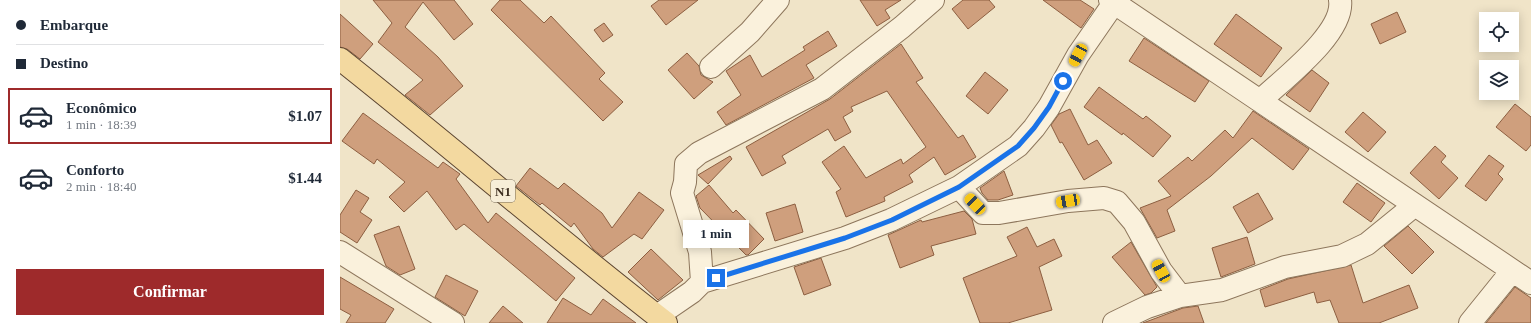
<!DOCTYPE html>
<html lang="pt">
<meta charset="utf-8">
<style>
:root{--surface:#fff;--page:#f6f6f7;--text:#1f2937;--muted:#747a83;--line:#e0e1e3;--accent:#9e2a2b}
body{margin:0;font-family:Georgia,serif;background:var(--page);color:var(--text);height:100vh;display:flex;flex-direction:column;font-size:15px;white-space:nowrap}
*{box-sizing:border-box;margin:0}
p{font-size:13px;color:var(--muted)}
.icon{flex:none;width:22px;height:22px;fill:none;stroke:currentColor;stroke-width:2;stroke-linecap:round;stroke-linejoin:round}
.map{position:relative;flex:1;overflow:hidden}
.drawer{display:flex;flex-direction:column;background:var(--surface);width:340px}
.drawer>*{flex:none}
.hud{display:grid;align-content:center;height:88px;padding:0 16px;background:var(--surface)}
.buttons{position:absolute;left:1139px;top:12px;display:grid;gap:8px}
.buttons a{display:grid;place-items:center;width:40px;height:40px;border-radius:0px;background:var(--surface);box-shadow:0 2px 10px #0003;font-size:20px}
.end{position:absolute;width:18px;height:18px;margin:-9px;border:5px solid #1a73e8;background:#fff;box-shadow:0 0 0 2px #fff}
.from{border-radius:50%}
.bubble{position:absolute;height:28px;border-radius:0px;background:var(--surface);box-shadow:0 2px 10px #0003;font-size:13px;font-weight:700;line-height:28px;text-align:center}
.car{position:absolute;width:12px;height:24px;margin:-12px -6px;border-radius:5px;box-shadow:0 0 3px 1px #0007;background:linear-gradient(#f5c518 24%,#345 0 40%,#f5c518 0 76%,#345 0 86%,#f5c518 0)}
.hud b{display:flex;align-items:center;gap:14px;height:38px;font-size:15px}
.hud b+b{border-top:1px solid var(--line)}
.hud i{width:10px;height:10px;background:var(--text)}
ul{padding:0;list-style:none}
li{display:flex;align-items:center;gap:12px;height:56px;margin:0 8px 6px;padding:0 8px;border:2px solid transparent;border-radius:0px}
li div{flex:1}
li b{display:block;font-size:15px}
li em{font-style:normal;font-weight:700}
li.selected{border-color:var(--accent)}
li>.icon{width:36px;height:36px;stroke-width:1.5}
.button{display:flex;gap:8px;margin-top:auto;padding:8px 16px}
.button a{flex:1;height:46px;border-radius:0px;background:var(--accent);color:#fff;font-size:16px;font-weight:700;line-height:46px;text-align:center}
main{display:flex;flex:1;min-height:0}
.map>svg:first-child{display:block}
.building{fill:#cf9f7d;stroke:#8d5f41}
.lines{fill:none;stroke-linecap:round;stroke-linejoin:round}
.minor-casing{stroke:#8d765c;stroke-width:24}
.major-casing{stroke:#5b4430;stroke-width:24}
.minor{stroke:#faf1dc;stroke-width:22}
.major{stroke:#f3d9a0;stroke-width:22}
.route{stroke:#1a73e8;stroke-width:5}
.labels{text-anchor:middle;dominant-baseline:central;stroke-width:4;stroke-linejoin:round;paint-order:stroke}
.shield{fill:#f7eed8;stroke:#756857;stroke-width:1}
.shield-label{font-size:13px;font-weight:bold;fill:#3d2e20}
</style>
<main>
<section class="drawer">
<div class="hud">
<b><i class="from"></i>Embarque</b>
<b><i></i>Destino</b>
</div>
<ul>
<li class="selected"><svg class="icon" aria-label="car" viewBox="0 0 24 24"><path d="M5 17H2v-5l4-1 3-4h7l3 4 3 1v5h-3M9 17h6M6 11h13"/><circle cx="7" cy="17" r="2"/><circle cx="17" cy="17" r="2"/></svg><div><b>Econômico</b><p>1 min · 18:39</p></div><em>$1.07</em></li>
<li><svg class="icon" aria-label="car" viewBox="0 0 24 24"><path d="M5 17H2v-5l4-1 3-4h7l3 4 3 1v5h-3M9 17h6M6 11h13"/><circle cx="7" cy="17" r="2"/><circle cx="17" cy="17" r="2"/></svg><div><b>Conforto</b><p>2 min · 18:40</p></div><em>$1.44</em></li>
</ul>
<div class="button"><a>Confirmar</a></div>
</section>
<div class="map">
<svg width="1191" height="323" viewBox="0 0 1191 323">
<rect width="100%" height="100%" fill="#f0e4c8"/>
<path class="building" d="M 33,0 L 114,0 L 133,24 L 114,40 L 83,2 L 65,27 L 98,57 L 123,86 L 90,115 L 65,95 L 83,80 L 38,42 L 52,23 Z
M 160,0 L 180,0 L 204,23 L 211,16 L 265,73 L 259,79 L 283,102 L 263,121 L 151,10 Z
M 319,0 L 358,0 L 326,25 L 311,6 Z
M 520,0 L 561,0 L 545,10 L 550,18 L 537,26 Z
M 623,0 L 649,0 L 655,7 L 628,29 L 612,9 Z
M 703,0 L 740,0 L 754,9 L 741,28 Z
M 1057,12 L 1066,32 L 1040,44 L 1031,24 Z
M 0,14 L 33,44 L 20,59 L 7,49 L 0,47 Z
M 896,14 L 942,48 L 921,77 L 874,44 Z
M 264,23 L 273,35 L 263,42 L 254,30 Z
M 488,31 L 497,46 L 466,65 L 474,78 L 386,125 L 377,112 L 401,95 L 386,71 L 410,55 L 422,77 L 465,50 L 463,47 Z
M 804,38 L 869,81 L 855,102 L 789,61 Z
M 561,44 L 583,78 L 576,82 L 618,138 L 623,135 L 636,157 L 605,175 L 594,157 L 569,175 L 573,182 L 544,197 L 545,201 L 506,217 L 496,192 L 501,189 L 482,162 L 504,146 L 526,178 L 561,159 L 563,164 L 586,147 L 547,91 L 511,107 L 513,111 L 503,117 L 511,132 L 495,141 L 488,129 L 442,156 L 446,163 L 422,176 L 406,147 L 490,99 Z
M 347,53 L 359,66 L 361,75 L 373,82 L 354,99 L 328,70 Z
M 972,70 L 989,83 L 970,112 L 946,95 Z
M 645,72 L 668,90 L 648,114 L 626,96 Z
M 759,87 L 803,119 L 806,116 L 831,136 L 813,157 L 783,133 L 782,135 L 744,107 Z
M 1175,104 L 1191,117 L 1191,145 L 1186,151 L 1156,127 Z
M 730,109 L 748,145 L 757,140 L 772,163 L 744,180 L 722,142 L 720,143 L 711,125 L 719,114 Z
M 913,111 L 969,149 L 953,170 L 912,138 L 871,176 L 827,210 L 835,231 L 817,238 L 800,208 L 831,196 L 818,181 L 848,157 L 852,161 L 885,130 L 893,138 Z
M 1023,112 L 1046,132 L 1028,152 L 1005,132 Z
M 23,113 L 98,168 L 103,162 L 120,174 L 116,179 L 148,223 L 156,213 L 235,278 L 216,301 L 124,224 L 116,230 L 87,191 L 64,212 L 49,197 L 65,182 L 37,159 L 34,164 L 2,141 Z
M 1095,146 L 1106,156 L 1101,162 L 1118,178 L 1099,199 L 1070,173 Z
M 1149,155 L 1164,166 L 1158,174 L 1163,179 L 1146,201 L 1125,186 Z
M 390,156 L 392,159 L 368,184 L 358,175 Z
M 190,168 L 218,189 L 224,183 L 262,213 L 272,228 L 299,192 L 324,210 L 302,239 L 294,234 L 263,257 L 253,249 L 234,223 L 231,227 L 202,203 L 200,205 L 176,186 Z
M 664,171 L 673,195 L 658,200 L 648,200 L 642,193 L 640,188 Z
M 1017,183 L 1045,203 L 1031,222 L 1003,202 Z
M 369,185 L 393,213 L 396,210 L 424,239 L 408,255 L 406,255 L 360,208 L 356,196 Z
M 16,190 L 29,198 L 20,212 L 32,220 L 17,243 L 0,232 L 0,215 Z
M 918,193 L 933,219 L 908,233 L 893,207 Z
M 455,204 L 463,232 L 435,241 L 426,213 Z
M 624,211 L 632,219 L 636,234 L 591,246 L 594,255 L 560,268 L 548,235 L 581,220 L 582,222 Z
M 59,226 L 75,269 L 60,275 L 46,266 L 34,235 Z
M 1068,226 L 1094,252 L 1072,274 L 1044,246 Z
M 687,227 L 697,247 L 714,239 L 722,256 L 699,267 L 712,310 L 668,323 L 640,323 L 623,278 L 677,256 L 667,237 Z
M 907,237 L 915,264 L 881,277 L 872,248 Z
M 791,242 L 817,287 L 811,293 L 805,295 L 772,257 Z
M 311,249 L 343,280 L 318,300 L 288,272 Z
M 481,258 L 491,285 L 464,295 L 454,267 Z
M 1011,265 L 1023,303 L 1069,285 L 1078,308 L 1039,323 L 999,323 L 990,300 L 977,303 L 974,292 L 925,307 L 920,290 L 948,279 Z
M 106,275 L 138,291 L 125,316 L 95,297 Z
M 0,277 L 54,309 L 45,323 L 6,323 L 11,315 L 0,309 Z
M 1175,287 L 1191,298 L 1191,323 L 1146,323 Z
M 223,298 L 251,315 L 263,299 L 296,323 L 207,323 Z
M 163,306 L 183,323 L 149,323 Z
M 858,306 L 864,323 L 803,323 L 843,308 Z"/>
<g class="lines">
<defs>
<path id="minor" d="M 770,0 L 1191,283
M 371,67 L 410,32 L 438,0
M 920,101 C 943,79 1005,33 1000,0
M 619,187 L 643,213 L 659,213 L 728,201 L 764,198 L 777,202 L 794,222 L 821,271 L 840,296 L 807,307 L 774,323
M 0,252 L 113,323
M 362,282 L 505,238 L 551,220 L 619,187 L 678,146 L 694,128 L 709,107 L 738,55 L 776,0
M 840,296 L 882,290 L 945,267 L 1002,256 L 1027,244 L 1075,205
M 317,316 L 352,292 L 362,282 L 360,252 L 342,193 L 345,182 L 346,164 L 359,153 L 482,89 L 562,27 L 593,0
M 1130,323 L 1172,271"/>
<path id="major" d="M 0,59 C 110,146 215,237 326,323"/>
</defs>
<use href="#minor" class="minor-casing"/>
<use href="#major" class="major-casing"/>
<use href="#minor" class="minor"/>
<use href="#major" class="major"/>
</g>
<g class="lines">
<path class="route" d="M 376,278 L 505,238 L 552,220 L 619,187 L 678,146 L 694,128 L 709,107 L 723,81"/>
</g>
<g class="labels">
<rect class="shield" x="151" y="180" width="24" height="22" rx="3"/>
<g class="shield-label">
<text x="163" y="191">N1</text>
</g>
</g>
</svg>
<div class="buttons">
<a><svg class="icon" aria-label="locate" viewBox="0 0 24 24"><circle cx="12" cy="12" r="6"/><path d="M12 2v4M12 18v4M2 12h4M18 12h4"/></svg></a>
<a><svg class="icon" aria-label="layers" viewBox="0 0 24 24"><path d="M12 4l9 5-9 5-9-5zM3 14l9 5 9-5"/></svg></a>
</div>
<i class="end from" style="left:723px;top:81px"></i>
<i class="end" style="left:376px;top:278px"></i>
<div class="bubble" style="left:343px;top:220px;width:66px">1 min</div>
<i class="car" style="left:738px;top:55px;rotate:209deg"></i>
<i class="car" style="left:728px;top:201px;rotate:260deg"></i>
<i class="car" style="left:635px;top:204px;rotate:316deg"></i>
<i class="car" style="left:821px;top:271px;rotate:331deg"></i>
</div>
</main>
